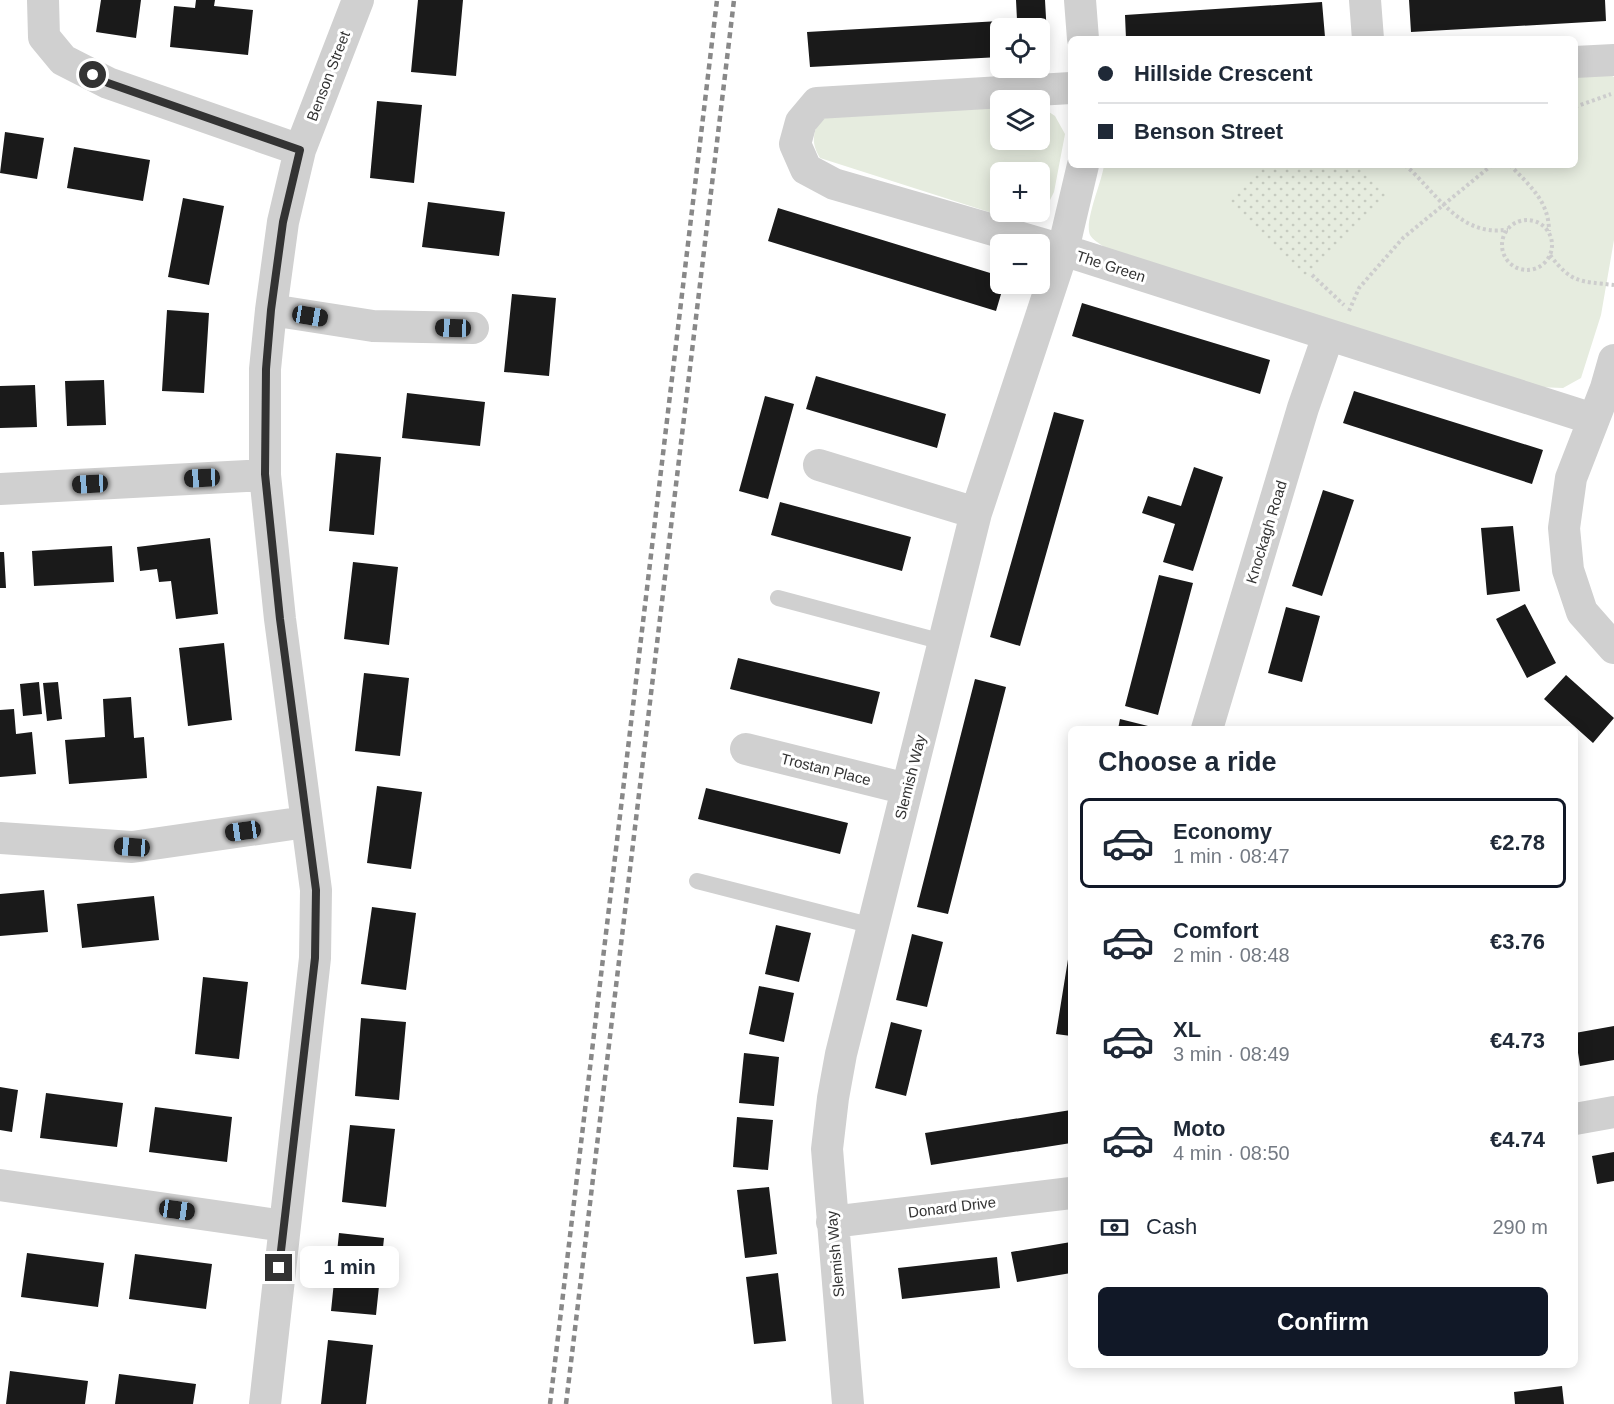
<!DOCTYPE html>
<meta charset="utf-8">
<style>
:root{--surface:#fff;--page:#f2f2f3;--text:#1f2937;--muted:#747a83;--line:#e0e1e3;--accent:#111827}
body{margin:0;font-family:Helvetica,sans-serif;background:var(--page);color:var(--text);height:100vh;display:flex;flex-direction:column;font-size:22px;white-space:nowrap}
*{box-sizing:border-box;margin:0}
p{font-size:20px;color:var(--muted)}
.icon{flex:none;width:33px;height:33px;fill:none;stroke:currentColor;stroke-width:2;stroke-linecap:round;stroke-linejoin:round}
.map{position:relative;flex:1;overflow:hidden}
.sheet{position:absolute;left:1068px;top:726px;width:510px;height:642px;display:flex;flex-direction:column;background:var(--surface);border-radius:9px;box-shadow:0 3px 15px #0003}
.sheet>*{flex:none}
.hud{position:absolute;left:1068px;top:36px;width:510px;height:132px;border-radius:9px;box-shadow:0 3px 15px #0003;display:grid;align-content:center;height:132px;padding:0 30px;background:var(--surface)}
.controls{position:absolute;left:990px;top:18px;display:grid;gap:12px}
.controls a{display:grid;place-items:center;width:60px;height:60px;border-radius:9px;background:var(--surface);box-shadow:0 3px 15px #0003;font-size:30px}
.end{position:absolute;width:27px;height:27px;margin:-14px;border:8px solid #333;background:#fff;box-shadow:0 0 0 3px #fff}
.from{border-radius:50%}
.bubble{position:absolute;height:42px;border-radius:9px;background:var(--surface);box-shadow:0 3px 15px #0003;font-size:20px;font-weight:600;line-height:42px;text-align:center}
.car{position:absolute;width:18px;height:36px;margin:-18px -9px;border-radius:8px;box-shadow:0 0 4px 2px #0007;background:linear-gradient(#222 24%,#8ab4d8 0 40%,#222 0 76%,#8ab4d8 0 86%,#222 0)}
.hud b{display:flex;align-items:center;gap:21px;height:57px;font-size:22px}
.hud b+b{border-top:2px solid var(--line)}
.hud i{width:15px;height:15px;background:var(--text)}
ul{padding:0;list-style:none}
li{display:flex;align-items:center;gap:18px;height:90px;margin:0 12px 9px;padding:0 18px;border:3px solid transparent;border-radius:9px}
li div{flex:1}
li b{display:block;font-size:22px}
li em{font-style:normal;font-weight:600}
li.active{border-color:var(--accent)}
li>.icon{width:54px;height:54px;stroke-width:1.5}
h2{padding:0 30px;font-size:27px;line-height:72px}
.pay{display:flex;align-items:center;gap:15px;height:66px;padding:0 30px;font-size:22px}
.pay p{margin-inline-start:auto}
.primary-button{display:flex;gap:12px;margin-top:auto;padding:12px 30px}
.primary-button a{flex:1;height:69px;border-radius:9px;background:var(--accent);color:#fff;font-size:24px;font-weight:600;line-height:69px;text-align:center}
.map>svg:first-child{display:block}
.grass{fill:#e6ecdf;fill-rule:evenodd}
.park{fill:url(#park-dots)}
.building{fill:#1a1a1a}
.lines{fill:none;stroke-linecap:round;stroke-linejoin:round}
.path{stroke:#cdcdcd;stroke-width:4;stroke-dasharray:3 3;stroke-linecap:butt}
.service{stroke:#d0d0d0;stroke-width:16}
.minor{stroke:#d0d0d0;stroke-width:32}
.rail{stroke:#888;stroke-width:4.5;stroke-dasharray:6 4.5;stroke-linecap:butt}
.route{stroke:#333;stroke-width:8}
.labels{text-anchor:middle;dominant-baseline:central;stroke-width:6;stroke-linejoin:round;paint-order:stroke}
.street-label{font-size:15px;fill:#333;stroke:#fff}
</style>
<div class="map">
<svg width="1614" height="1404" viewBox="0 0 1614 1404">
<defs>
<pattern id="park-dots" width="8" height="8" patternUnits="userSpaceOnUse" patternTransform="scale(1.5)"><rect width="8" height="8" fill="#e6ecdf"/><path d="M2 2h.1M6 6h.1" fill="none" stroke="#c6cbc0" stroke-width="1.8" stroke-linecap="round"/></pattern>
</defs>
<rect width="100%" height="100%" fill="#fff"/>
<path class="grass" d="M 1603,71 L 1614,77 L 1614,240 L 1601,315 L 1581,378 L 1563,388 L 1538,387 L 1104,247 C 1099,243 1093,240 1090,235 C 1084,221 1102,182 1104,165 L 1575,165 L 1575,73 Z
M 1000,105 L 1000,140 L 1040,140 L 1040,106 L 1055,116 L 1065,134 L 1054,192 L 1043,214 L 1014,220 L 820,158 C 811,143 813,135 819,120 L 831,116 ZM 1000,172 L 1040,172 L 1040,212 L 1000,212 Z"/>
<path class="park" d="M 1262,165 L 1357,165 L 1390,197 L 1305,282 L 1225,202 Z"/>
<path class="building" d="M 101,0 L 141,0 L 136,38 L 96,32 Z
M 196,0 L 215,0 L 214,6 L 253,10 L 248,55 L 170,47 L 174,6 L 195,8 Z
M 418,0 L 463,0 L 456,76 L 411,72 Z
M 1016,0 L 1045,0 L 1048,54 L 1040,55 L 1040,28 L 1000,28 L 1000,57 L 810,67 L 807,32 L 1017,20 Z
M 1409,0 L 1605,0 L 1606,21 L 1411,32 Z
M 1322,2 L 1325,37 L 1288,39 L 1126,39 L 1125,15 Z
M 377,101 L 422,105 L 414,183 L 370,178 Z
M 5,132 L 44,138 L 37,179 L 0,173 Z
M 74,147 L 150,160 L 143,201 L 67,188 Z
M 183,198 L 224,206 L 209,285 L 168,277 Z
M 428,202 L 505,212 L 499,256 L 422,247 Z
M 778,208 L 1000,276 L 1000,284 L 1004,284 L 996,311 L 768,241 Z
M 512,294 L 556,298 L 549,376 L 504,372 Z
M 1082,303 L 1270,360 L 1260,394 L 1072,336 Z
M 167,310 L 209,313 L 204,393 L 162,391 Z
M 816,376 L 946,414 L 937,448 L 806,409 Z
M 104,380 L 106,425 L 67,426 L 65,381 Z
M 35,385 L 37,427 L 0,428 L 0,386 Z
M 1354,391 L 1543,450 L 1532,484 L 1343,423 Z
M 407,393 L 485,402 L 480,446 L 402,438 Z
M 765,396 L 794,404 L 768,499 L 739,491 Z
M 1054,412 L 1084,420 L 1020,646 L 990,637 Z
M 336,453 L 381,457 L 374,535 L 329,531 Z
M 1194,467 L 1223,477 L 1193,571 L 1163,562 L 1175,524 L 1142,513 L 1148,496 L 1181,506 Z
M 1323,490 L 1354,500 L 1322,596 L 1292,586 Z
M 780,502 L 911,537 L 902,571 L 771,535 Z
M 1513,526 L 1520,591 L 1487,595 L 1481,528 Z
M 210,538 L 218,614 L 176,619 L 171,581 L 159,582 L 157,569 L 140,571 L 137,547 Z
M 112,546 L 114,582 L 34,586 L 32,551 Z
M 0,552 L 4,552 L 6,588 L 0,588 Z
M 353,562 L 398,567 L 389,645 L 344,639 Z
M 1159,575 L 1193,583 L 1158,715 L 1125,706 Z
M 1525,604 L 1556,663 L 1527,678 L 1496,619 Z
M 1286,607 L 1320,616 L 1302,682 L 1268,673 Z
M 224,643 L 232,720 L 188,726 L 179,648 Z
M 738,658 L 880,692 L 872,724 L 730,689 Z
M 364,673 L 409,678 L 400,756 L 355,751 Z
M 1566,675 L 1614,718 L 1593,743 L 1544,699 Z
M 975,679 L 1006,687 L 948,914 L 917,907 Z
M 39,682 L 42,714 L 23,716 L 20,684 Z
M 58,682 L 62,719 L 47,721 L 43,683 Z
M 131,697 L 134,738 L 144,737 L 147,778 L 69,784 L 65,740 L 105,737 L 103,699 Z
M 14,709 L 16,734 L 32,732 L 36,774 L 0,777 L 0,710 Z
M 1120,719 L 1152,727 L 1151,729 L 1118,729 Z
M 377,786 L 422,792 L 411,869 L 367,863 Z
M 706,788 L 848,823 L 840,854 L 698,819 Z
M 44,890 L 48,932 L 0,936 L 0,894 Z
M 154,896 L 159,940 L 82,948 L 77,904 Z
M 372,907 L 416,913 L 406,990 L 361,984 Z
M 776,925 L 811,933 L 799,982 L 765,974 Z
M 912,934 L 943,942 L 927,1007 L 896,1000 Z
M 1070,947 L 1071,947 L 1071,1036 L 1056,1034 Z
M 203,977 L 248,982 L 239,1059 L 195,1054 Z
M 759,986 L 794,993 L 784,1042 L 749,1034 Z
M 361,1018 L 406,1022 L 399,1100 L 355,1096 Z
M 891,1022 L 922,1030 L 906,1096 L 875,1088 Z
M 1614,1026 L 1614,1060 L 1580,1066 L 1575,1033 Z
M 744,1053 L 779,1057 L 774,1106 L 739,1103 Z
M 0,1087 L 18,1090 L 12,1132 L 0,1130 Z
M 46,1093 L 123,1103 L 117,1147 L 40,1138 Z
M 155,1107 L 232,1117 L 227,1162 L 149,1152 Z
M 1071,1110 L 1071,1143 L 931,1165 L 925,1133 Z
M 737,1117 L 773,1120 L 768,1170 L 733,1167 Z
M 350,1125 L 395,1129 L 386,1207 L 342,1202 Z
M 1614,1152 L 1614,1181 L 1597,1184 L 1592,1156 Z
M 769,1187 L 777,1254 L 745,1258 L 737,1190 Z
M 339,1233 L 384,1238 L 376,1315 L 331,1311 Z
M 1071,1242 L 1071,1273 L 1017,1282 L 1011,1252 Z
M 27,1253 L 104,1263 L 98,1307 L 21,1297 Z
M 135,1254 L 212,1264 L 206,1309 L 129,1299 Z
M 997,1257 L 1000,1288 L 902,1299 L 898,1268 Z
M 778,1273 L 786,1341 L 754,1344 L 746,1277 Z
M 328,1340 L 373,1345 L 366,1404 L 321,1404 Z
M 10,1371 L 88,1381 L 85,1404 L 6,1404 Z
M 119,1374 L 196,1384 L 193,1404 L 115,1404 Z
M 1562,1386 L 1564,1404 L 1515,1404 L 1514,1392 Z"/>
<g class="lines">
<path class="path" d="M 1575,107 L 1611,94
M 1405,165 C 1431,187 1452,225 1489,230 C 1495,231 1501,230 1508,230
M 1510,165 C 1529,185 1549,201 1549,231
M1502 245a25 25 0 1 1 50 0a25 25 0 1 1-50 0Z
M 1550,255 C 1572,284 1580,281 1614,285
M 1312,275 L 1344,305
M 1349,311 L 1359,288 L 1403,238 L 1492,165"/>
<path class="service" d="M 778,598 L 943,642
M 697,881 L 873,926"/>
<path class="minor" d="M 43,0 L 44,37 L 63,60 L 108,83 L 300,150
M 1080,0 L 1083,39
M 1365,0 L 1368,39
M 1575,62 L 1614,60
M 1071,88 L 817,103 L 801,122 L 795,144 L 806,169 L 834,184 L 1063,250 L 1593,419
M 271,310 L 373,326 L 473,328
M 1614,360 L 1606,388 L 1571,478 L 1564,528 L 1568,570 L 1582,612 L 1614,648
M 819,465 L 976,513
M 0,489 L 265,475
M 1207,729 L 1303,408 L 1328,336
M 746,749 L 907,789
M 0,838 L 132,847 L 306,822
M 1575,1119 L 1614,1112
M 0,1185 L 284,1226
M 832,1222 L 1071,1193
M 265,1404 L 315,958 L 316,890 L 280,619 L 265,475 L 265,369 L 271,310 L 283,222 L 300,150 L 358,0
M 848,1404 L 827,1149 L 833,1098 L 841,1054 L 976,513 L 1063,250 L 1083,165"/>
<path class="rail" d="M 550,1404 L 717,0
M 566,1404 L 734,0"/>
</g>
<g class="lines">
<path class="route" d="M 93,75 L 108,83 L 300,150 L 283,222 L 271,310 L 266,369 L 265,474 L 280,619 L 316,890 L 315,958 L 279,1268"/>
</g>
<g class="labels">
<g class="street-label">
<text transform="translate(328 76) rotate(-69)">Benson Street</text>
<text transform="translate(1111 266) rotate(18)">The Green</text>
<text transform="translate(1266 532) rotate(-73)">Knockagh Road</text>
<text transform="translate(826 769) rotate(14)">Trostan Place</text>
<text transform="translate(910 777) rotate(-76)">Slemish Way</text>
<text transform="translate(952 1207) rotate(-7)">Donard Drive</text>
<text transform="translate(835 1254) rotate(-95)">Slemish Way</text>
</g>
</g>
</svg>
<div class="controls">
<a><svg class="icon" aria-label="locate" viewBox="0 0 24 24"><circle cx="12" cy="12" r="6"/><path d="M12 2v4M12 18v4M2 12h4M18 12h4"/></svg></a>
<a><svg class="icon" aria-label="layers" viewBox="0 0 24 24"><path d="M12 4l9 5-9 5-9-5zM3 14l9 5 9-5"/></svg></a>
<a>+</a>
<a>−</a>
</div>
<i class="end from" style="left:93px;top:75px"></i>
<i class="end" style="left:279px;top:1268px"></i>
<div class="bubble" style="left:300px;top:1246px;width:99px">1 min</div>
<i class="car" style="left:310px;top:316px;rotate:99deg"></i>
<i class="car" style="left:453px;top:328px;rotate:272deg"></i>
<i class="car" style="left:202px;top:478px;rotate:267deg"></i>
<i class="car" style="left:90px;top:484px;rotate:267deg"></i>
<i class="car" style="left:243px;top:831px;rotate:262deg"></i>
<i class="car" style="left:132px;top:847px;rotate:274deg"></i>
<i class="car" style="left:177px;top:1210px;rotate:98deg"></i>
<div class="hud">
<b><i class="from"></i>Hillside Crescent</b>
<b><i></i>Benson Street</b>
</div>
<section class="sheet">
<h2>Choose a ride</h2>
<ul>
<li class="active"><svg class="icon" aria-label="car" viewBox="0 0 24 24"><path d="M5 17H2v-5l4-1 3-4h7l3 4 3 1v5h-3M9 17h6M6 11h13"/><circle cx="7" cy="17" r="2"/><circle cx="17" cy="17" r="2"/></svg><div><b>Economy</b><p>1 min · 08:47</p></div><em>€2.78</em></li>
<li><svg class="icon" aria-label="car" viewBox="0 0 24 24"><path d="M5 17H2v-5l4-1 3-4h7l3 4 3 1v5h-3M9 17h6M6 11h13"/><circle cx="7" cy="17" r="2"/><circle cx="17" cy="17" r="2"/></svg><div><b>Comfort</b><p>2 min · 08:48</p></div><em>€3.76</em></li>
<li><svg class="icon" aria-label="car" viewBox="0 0 24 24"><path d="M5 17H2v-5l4-1 3-4h7l3 4 3 1v5h-3M9 17h6M6 11h13"/><circle cx="7" cy="17" r="2"/><circle cx="17" cy="17" r="2"/></svg><div><b>XL</b><p>3 min · 08:49</p></div><em>€4.73</em></li>
<li><svg class="icon" aria-label="car" viewBox="0 0 24 24"><path d="M5 17H2v-5l4-1 3-4h7l3 4 3 1v5h-3M9 17h6M6 11h13"/><circle cx="7" cy="17" r="2"/><circle cx="17" cy="17" r="2"/></svg><div><b>Moto</b><p>4 min · 08:50</p></div><em>€4.74</em></li>
</ul>
<div class="pay"><svg class="icon" aria-label="cash" viewBox="0 0 24 24"><path d="M3 7h18v10H3z"/><circle cx="12" cy="12" r="2"/></svg>Cash<p>290 m</p></div>
<div class="primary-button"><a>Confirm</a></div>
</section>
</div>
